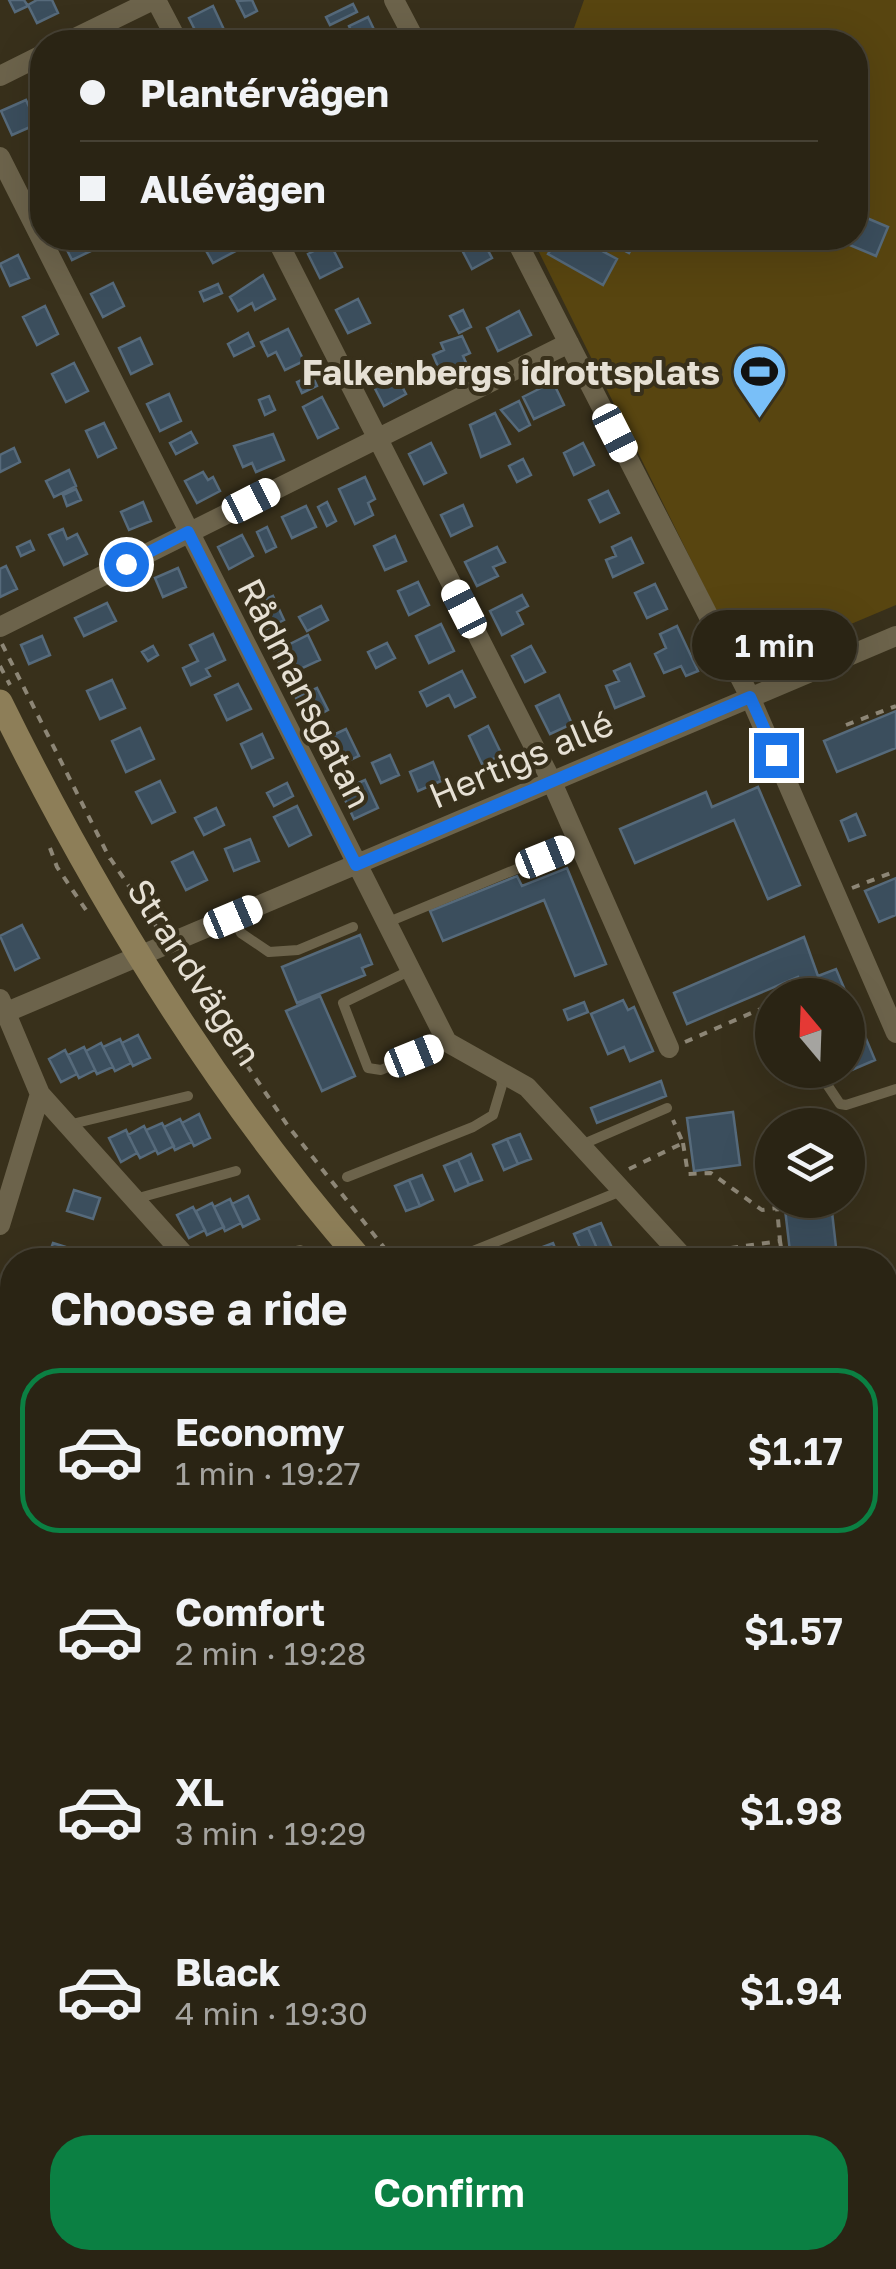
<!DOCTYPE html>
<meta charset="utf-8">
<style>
:root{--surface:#2a2414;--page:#322c1d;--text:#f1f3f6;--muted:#a5a4a0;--line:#464134;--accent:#0b8043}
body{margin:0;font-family:"Golos Text",sans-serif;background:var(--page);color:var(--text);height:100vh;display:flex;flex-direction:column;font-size:38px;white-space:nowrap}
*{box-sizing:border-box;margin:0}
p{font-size:32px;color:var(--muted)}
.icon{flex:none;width:55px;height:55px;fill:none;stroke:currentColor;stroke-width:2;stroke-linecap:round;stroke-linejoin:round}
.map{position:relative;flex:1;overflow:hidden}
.sheet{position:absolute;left:0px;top:1248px;width:898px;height:1022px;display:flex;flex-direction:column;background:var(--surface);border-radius:40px 40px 0 0;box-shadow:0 10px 40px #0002,0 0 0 2px var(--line)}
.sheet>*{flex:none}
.banner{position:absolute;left:30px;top:30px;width:838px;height:220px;border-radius:40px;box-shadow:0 10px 40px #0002,0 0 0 2px var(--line);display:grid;align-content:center;height:220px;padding:0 50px;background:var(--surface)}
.needle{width:65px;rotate:341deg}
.tools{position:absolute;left:755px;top:978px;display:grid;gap:20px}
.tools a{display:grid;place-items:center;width:110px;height:110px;border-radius:50%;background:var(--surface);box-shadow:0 10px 40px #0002,0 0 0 2px var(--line);font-size:50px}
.end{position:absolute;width:45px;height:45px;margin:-22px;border:12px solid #1a73e8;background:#fff;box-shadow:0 0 0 5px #fff}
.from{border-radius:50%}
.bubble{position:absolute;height:70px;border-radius:35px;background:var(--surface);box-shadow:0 10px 40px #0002,0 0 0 2px var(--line);font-size:32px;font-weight:600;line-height:70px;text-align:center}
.car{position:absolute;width:30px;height:60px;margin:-30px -15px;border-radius:12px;box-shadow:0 0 8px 2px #0007;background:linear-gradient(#fff 24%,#345 0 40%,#fff 0 76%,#345 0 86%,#fff 0)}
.banner b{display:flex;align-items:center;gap:35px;height:95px;font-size:38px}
.banner b+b{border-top:2px solid var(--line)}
.banner i{width:25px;height:25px;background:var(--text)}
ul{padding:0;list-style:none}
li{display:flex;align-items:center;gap:30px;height:165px;margin:0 20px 15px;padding:0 30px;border:5px solid transparent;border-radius:40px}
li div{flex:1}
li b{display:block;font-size:38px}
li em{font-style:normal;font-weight:600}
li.on{border-color:var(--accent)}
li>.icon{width:90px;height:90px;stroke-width:1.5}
h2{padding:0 50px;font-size:45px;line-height:120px}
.button{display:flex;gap:20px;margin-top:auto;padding:20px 50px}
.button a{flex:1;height:115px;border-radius:40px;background:var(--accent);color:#fff;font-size:40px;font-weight:600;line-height:115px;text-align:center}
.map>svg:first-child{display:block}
.green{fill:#584510}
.building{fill:#3b4e5d;stroke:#566a7b;stroke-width:2.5}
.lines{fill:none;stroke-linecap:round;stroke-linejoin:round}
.path{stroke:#8d8676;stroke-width:4;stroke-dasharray:8 8;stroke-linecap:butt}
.lane{stroke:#6c634b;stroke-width:10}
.street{stroke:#6c634b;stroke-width:20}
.secondary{stroke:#8d7e58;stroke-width:25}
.route{stroke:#1a73e8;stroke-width:12}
.labels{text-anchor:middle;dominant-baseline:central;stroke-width:8;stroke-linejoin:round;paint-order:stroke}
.poi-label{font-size:35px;font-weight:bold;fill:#e6e0d4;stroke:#38301b;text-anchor:end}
.street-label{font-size:35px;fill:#e6e0d4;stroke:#38301b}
</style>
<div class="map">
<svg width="896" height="2269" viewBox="0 0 896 2269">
<rect width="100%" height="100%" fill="#38301b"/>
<path class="green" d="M 584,0 L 896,0 L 896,605 L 768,659 L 738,655 L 532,238 L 855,238 L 855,42 L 569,42 Z
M 896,1503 L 896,1561 L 885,1571 L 885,1513 Z"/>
<path class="building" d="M 9,0 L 24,0 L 28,6 L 15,12 Z
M 37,0 L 52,0 L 58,13 L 37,23 L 28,5 Z
M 252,0 L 257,11 L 245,17 L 237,1 Z
M 353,4 L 357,12 L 330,25 L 326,17 Z
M 213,6 L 226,34 L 201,42 L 189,18 Z
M 368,17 L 379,40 L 356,42 L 349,26 Z
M 584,32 L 602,36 L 601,42 L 581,42 Z
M 26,100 L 37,124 L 12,135 L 1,111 Z
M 855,213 L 888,227 L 876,256 L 833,238 L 855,238 Z
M 61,238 L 98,238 L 92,241 L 95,249 L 72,260 Z
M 169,238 L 195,238 L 196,239 L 175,250 Z
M 214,238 L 245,238 L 249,244 L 213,263 L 204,247 L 216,241 Z
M 558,238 L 578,238 L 617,259 L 603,285 L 548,254 Z
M 601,238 L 637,238 L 629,253 Z
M 482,239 L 492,258 L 472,269 L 462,250 Z
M 330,243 L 342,267 L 320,278 L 308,254 Z
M 18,255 L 29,278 L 10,286 L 0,264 Z
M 263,275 L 275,299 L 255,310 L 252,303 L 238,311 L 230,297 Z
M 113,283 L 124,306 L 103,317 L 91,294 Z
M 218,284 L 222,293 L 204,301 L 200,292 Z
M 358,299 L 370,323 L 348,333 L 336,310 Z
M 45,306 L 58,334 L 37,345 L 23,317 Z
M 463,310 L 471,327 L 459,333 L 450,316 Z
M 519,311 L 531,335 L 498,351 L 487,328 Z
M 288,329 L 304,361 L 285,370 L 276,352 L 268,356 L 261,342 Z
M 248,333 L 254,346 L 234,356 L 228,344 Z
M 462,336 L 470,353 L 463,356 L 468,367 L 443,378 L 433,355 L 444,350 L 441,343 Z
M 140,338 L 152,364 L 131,374 L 119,348 Z
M 74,363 L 88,391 L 66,402 L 52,374 Z
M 391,365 L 406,394 L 384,406 L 369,377 Z
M 312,375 L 317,386 L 302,393 L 297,382 Z
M 553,382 L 564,405 L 534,419 L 523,397 Z
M 169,394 L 181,421 L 160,431 L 147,404 Z
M 269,396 L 275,410 L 265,415 L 259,400 Z
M 322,397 L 338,428 L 318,438 L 303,407 Z
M 519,401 L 530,425 L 519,431 L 501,410 Z
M 495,413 L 510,444 L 481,457 L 470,425 Z
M 104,423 L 116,448 L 98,457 L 86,431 Z
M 191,432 L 197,443 L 176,454 L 170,443 Z
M 273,434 L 284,460 L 256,472 L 252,463 L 243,467 L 234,446 Z
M 431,443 L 446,473 L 424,484 L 409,454 Z
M 583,443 L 594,465 L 574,475 L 564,453 Z
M 14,448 L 20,462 L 0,472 L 0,455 Z
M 523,459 L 531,475 L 517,482 L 509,466 Z
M 69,470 L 76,486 L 54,497 L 46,481 Z
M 203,472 L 208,480 L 213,477 L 220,491 L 197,503 L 185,481 Z
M 365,477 L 375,499 L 368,503 L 373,515 L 355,524 L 339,489 Z
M 76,489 L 81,500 L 67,506 L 63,495 Z
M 608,491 L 619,513 L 600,522 L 589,500 Z
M 143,502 L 151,521 L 129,530 L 121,512 Z
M 327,502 L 336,521 L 327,526 L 318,507 Z
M 463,505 L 472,526 L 451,536 L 441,515 Z
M 306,506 L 316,527 L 292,538 L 282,517 Z
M 267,527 L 276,547 L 266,552 L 257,532 Z
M 63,529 L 67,539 L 77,534 L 87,554 L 64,565 L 49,535 Z
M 242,535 L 253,556 L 229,569 L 218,547 Z
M 395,536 L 406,561 L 385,570 L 374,546 Z
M 631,538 L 643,563 L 613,577 L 606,560 L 616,556 L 612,547 Z
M 30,541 L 34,550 L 21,556 L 17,547 Z
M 497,547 L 505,562 L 493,567 L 498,576 L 477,586 L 465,562 Z
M 6,566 L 17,589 L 0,597 L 0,569 Z
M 178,568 L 186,587 L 163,597 L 155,578 Z
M 418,582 L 429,605 L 409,615 L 398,591 Z
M 655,584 L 667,609 L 647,618 L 635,593 Z
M 522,595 L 528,606 L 517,612 L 523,624 L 502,635 L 490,611 Z
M 273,596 L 284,620 L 262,631 L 250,606 Z
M 107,603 L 116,621 L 84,636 L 75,618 Z
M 321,606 L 328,620 L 307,631 L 299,617 Z
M 441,624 L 454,651 L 429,663 L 416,636 Z
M 677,626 L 698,671 L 686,676 L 681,666 L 664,673 L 655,654 L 666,648 L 660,634 Z
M 213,634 L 225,660 L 206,669 L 210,676 L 191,685 L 183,668 L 198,661 L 190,645 Z
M 308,635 L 320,660 L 285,676 L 274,652 Z
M 42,636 L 50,655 L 29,664 L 21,645 Z
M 387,643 L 395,658 L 376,668 L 368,652 Z
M 153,646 L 158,655 L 148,661 L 142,652 Z
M 531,646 L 545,672 L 525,682 L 512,656 Z
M 630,664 L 644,696 L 615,708 L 606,686 L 619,681 L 614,671 Z
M 462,671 L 475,697 L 455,707 L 449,695 L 427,706 L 420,692 Z
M 112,680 L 125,708 L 100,719 L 87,691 Z
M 238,684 L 251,709 L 227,720 L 215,695 Z
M 317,688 L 328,710 L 307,721 L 296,698 Z
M 559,695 L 572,724 L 550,734 L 536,706 Z
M 896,711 L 896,748 L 837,772 L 824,741 Z
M 488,726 L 502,755 L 482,764 L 469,736 Z
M 140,728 L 154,759 L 126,772 L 112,741 Z
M 346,729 L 359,756 L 331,769 L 318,742 Z
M 262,734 L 273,758 L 252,768 L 241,744 Z
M 390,755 L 399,775 L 381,783 L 372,763 Z
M 433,762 L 441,781 L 418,791 L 410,772 Z
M 365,780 L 378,808 L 354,819 L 341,791 Z
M 160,781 L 175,812 L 152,823 L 136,792 Z
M 287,783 L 293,796 L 274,806 L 267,793 Z
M 758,787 L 800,885 L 768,899 L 734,820 L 635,863 L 620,829 L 706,792 L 712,807 Z
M 297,806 L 311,835 L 289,846 L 274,817 Z
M 216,808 L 224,825 L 204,835 L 195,818 Z
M 856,814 L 865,835 L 849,841 L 841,821 Z
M 250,839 L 259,861 L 234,871 L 225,849 Z
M 193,852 L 207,880 L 186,890 L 172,862 Z
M 567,868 L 606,964 L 575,976 L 544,900 L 443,941 L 430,911 L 517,876 L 522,886 Z
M 896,878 L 896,915 L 879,922 L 865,891 Z
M 22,925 L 39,958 L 15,970 L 0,936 Z
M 360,935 L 372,964 L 362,968 L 365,975 L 297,1003 L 282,967 Z
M 804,937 L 818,976 L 836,969 L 847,995 L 806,995 L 798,977 L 687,1024 L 674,993 Z
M 320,996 L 355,1076 L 322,1091 L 286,1011 Z
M 848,996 L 875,1060 L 840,1075 L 838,1070 L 848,1070 Z
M 623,1000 L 628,1010 L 634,1007 L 653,1051 L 630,1061 L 624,1047 L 608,1054 L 591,1014 Z
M 584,1002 L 588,1012 L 568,1020 L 564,1010 Z
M 138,1035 L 150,1058 L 133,1066 L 122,1043 Z
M 120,1039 L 131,1063 L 115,1071 L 103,1047 Z
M 101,1043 L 113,1067 L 97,1074 L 86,1051 Z
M 84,1047 L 95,1070 L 79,1078 L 68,1055 Z
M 65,1050 L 77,1074 L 61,1082 L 49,1059 Z
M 661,1081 L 666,1096 L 597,1123 L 591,1108 Z
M 733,1112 L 740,1165 L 694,1171 L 687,1118 Z
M 199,1114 L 210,1138 L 194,1146 L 182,1123 Z
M 180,1119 L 192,1142 L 175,1150 L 164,1127 Z
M 162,1123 L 174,1146 L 158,1154 L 146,1130 Z
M 144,1126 L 156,1150 L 140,1158 L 128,1135 Z
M 126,1130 L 137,1153 L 121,1162 L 109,1138 Z
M 520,1134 L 531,1159 L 518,1164 L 507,1139 Z
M 507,1139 L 518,1164 L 504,1170 L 493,1145 Z
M 471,1154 L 482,1180 L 469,1185 L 458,1160 Z
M 458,1160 L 469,1185 L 455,1191 L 444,1166 Z
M 422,1175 L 433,1200 L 420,1206 L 409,1180 Z
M 409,1180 L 420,1206 L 406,1211 L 395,1186 Z
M 74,1190 L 100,1198 L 93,1219 L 67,1211 Z
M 248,1196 L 259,1219 L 243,1227 L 232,1204 Z
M 230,1199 L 241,1223 L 225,1231 L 214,1207 Z
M 212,1203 L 224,1227 L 207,1235 L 196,1211 Z
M 831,1203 L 837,1256 L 791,1260 L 785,1209 Z
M 193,1207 L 205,1230 L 189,1238 L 177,1215 Z
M 601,1223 L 612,1248 L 599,1253 L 588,1228 Z
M 588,1228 L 599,1253 L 585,1259 L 574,1234 Z
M 53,1243 L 82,1252 L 79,1260 L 47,1260 Z
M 553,1243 L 560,1260 L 544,1260 L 540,1248 Z
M 138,1248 L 149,1260 L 125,1260 Z
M 540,1248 L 544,1260 L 528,1260 L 526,1254 Z
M 885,1350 L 895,1360 L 886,1369 L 885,1368 Z
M 0,1411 L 12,1415 L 12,1443 L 0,1439 Z
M 12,1636 L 12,1662 L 7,1663 L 2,1638 Z
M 896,1998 L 896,2031 L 890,2025 L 885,2029 L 885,2009 Z
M 0,2066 L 12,2070 L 12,2107 L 0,2102 Z
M 0,2128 L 10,2131 L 2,2155 L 0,2155 Z
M 896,2129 L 896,2160 L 885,2170 L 885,2139 Z
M 896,2210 L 896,2231 L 892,2226 L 885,2232 L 885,2221 Z
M 103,2258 L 139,2258 L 136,2269 L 99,2269 Z
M 384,2258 L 408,2258 L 405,2269 L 381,2269 Z
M 541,2258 L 556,2266 L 554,2269 L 535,2269 Z
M 582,2258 L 590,2258 L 612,2269 L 576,2269 Z
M 625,2258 L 633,2258 L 651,2267 L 619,2269 Z
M 739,2258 L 744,2258 L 755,2269 L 726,2269 Z
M 868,2258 L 877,2258 L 888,2269 L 856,2269 Z"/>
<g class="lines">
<path class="path" d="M 2,644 L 110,859
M 0,666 L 10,685
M 846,725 L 896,706
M 50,848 L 57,867 L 88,913
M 110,858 L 158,929
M 852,888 L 896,871
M 175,959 L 288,1126 L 394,1260
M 685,1042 L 772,1004
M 683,1143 L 688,1174 L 711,1173 L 762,1210 L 777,1208 L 780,1241 L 731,1248 L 707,1260
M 629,1169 L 683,1143 L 673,1120
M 780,1241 L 783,1260
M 885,1457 L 896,1447
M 885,1536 L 896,1526
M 0,1793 L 12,1791
M 885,1799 L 896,1809
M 0,1886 L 12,1885
M 885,1887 L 896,1898"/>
<path class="lane" d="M 233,917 L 241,933 L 269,952 L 298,950 L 353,927
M 386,923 L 577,844
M 409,971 L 343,1003 L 368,1068 L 381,1070 L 447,1042
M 828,1086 L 840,1104 L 846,1105 L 896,1089
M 68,1125 L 188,1096
M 581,1145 L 667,1108
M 347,1177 L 473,1127 L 493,1115 L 502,1085 L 500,1072
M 135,1199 L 236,1171
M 257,1260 L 300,1250
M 451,1260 L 621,1191"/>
<path class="street" d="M 156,0 L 178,42
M 394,0 L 416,42
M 67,42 L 153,0
M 0,76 L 42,55
M 0,157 L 447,1042 L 527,1087 L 686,1260
M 276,238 L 551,780 L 669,1048
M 515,238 L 750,697 L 896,1033
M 0,627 L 569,343
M 0,999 L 40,1094 L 0,1225
M 7,1012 L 896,636
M 40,1094 L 189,1260
M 885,1297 L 896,1287
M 0,1695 L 12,1692
M 885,2089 L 896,2101
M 0,2182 L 12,2186
M 245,2258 L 277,2269
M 5,2269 L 12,2246
M 223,2269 L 226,2258
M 437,2269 L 442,2258
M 681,2269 L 688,2258"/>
<path class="secondary" d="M 0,702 C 98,901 215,1093 361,1260
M 885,1504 L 896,1495
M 885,1840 L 896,1851
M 0,1858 L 12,1857"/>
</g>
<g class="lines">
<path class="route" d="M 126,564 L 188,532 L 356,865 L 750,697 L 776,755"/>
</g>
<defs>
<symbol id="stadium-pin" viewBox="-11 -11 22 30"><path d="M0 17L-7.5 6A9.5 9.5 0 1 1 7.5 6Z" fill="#79bff8" stroke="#38301b"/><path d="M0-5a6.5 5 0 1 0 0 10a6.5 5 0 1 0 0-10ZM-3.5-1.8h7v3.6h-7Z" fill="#111"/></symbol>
</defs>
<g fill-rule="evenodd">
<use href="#stadium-pin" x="728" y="340" width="63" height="86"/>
</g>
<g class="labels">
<g class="poi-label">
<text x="720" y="372">Falkenbergs idrottsplats</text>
</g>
<g class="street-label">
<text transform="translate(305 693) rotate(63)">Rådmansgatan</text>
<text transform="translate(521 759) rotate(-23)">Hertigs allé</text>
<text transform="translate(195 972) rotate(57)">Strandvägen</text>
</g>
</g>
</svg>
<div class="tools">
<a><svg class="needle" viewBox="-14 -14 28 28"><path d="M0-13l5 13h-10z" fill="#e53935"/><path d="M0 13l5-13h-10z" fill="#a5a4a0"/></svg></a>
<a><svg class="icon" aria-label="layers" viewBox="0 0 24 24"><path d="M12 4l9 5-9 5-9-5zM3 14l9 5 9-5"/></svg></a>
</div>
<i class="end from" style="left:126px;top:564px"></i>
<i class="end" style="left:776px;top:755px"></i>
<div class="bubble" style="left:692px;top:610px;width:165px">1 min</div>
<i class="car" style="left:615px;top:433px;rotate:153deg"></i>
<i class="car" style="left:251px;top:501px;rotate:63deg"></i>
<i class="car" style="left:464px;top:609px;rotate:333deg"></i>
<i class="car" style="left:545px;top:857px;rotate:68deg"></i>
<i class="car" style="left:233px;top:917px;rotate:67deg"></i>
<i class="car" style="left:414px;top:1056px;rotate:68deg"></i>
<div class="banner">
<b><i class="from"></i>Plantérvägen</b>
<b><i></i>Allévägen</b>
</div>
<section class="sheet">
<h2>Choose a ride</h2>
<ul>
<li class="on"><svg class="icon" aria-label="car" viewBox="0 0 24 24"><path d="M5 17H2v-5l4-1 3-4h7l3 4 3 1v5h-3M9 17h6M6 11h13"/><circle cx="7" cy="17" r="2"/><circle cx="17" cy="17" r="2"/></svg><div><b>Economy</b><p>1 min · 19:27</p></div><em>$1.17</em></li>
<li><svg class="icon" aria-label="car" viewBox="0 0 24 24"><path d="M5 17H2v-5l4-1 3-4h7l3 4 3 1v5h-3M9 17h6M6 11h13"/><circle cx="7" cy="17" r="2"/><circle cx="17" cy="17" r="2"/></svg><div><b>Comfort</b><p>2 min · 19:28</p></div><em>$1.57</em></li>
<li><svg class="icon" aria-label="car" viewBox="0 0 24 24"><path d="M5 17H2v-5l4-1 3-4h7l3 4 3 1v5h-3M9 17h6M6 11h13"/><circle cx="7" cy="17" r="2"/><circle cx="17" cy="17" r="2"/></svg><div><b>XL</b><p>3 min · 19:29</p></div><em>$1.98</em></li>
<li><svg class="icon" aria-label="car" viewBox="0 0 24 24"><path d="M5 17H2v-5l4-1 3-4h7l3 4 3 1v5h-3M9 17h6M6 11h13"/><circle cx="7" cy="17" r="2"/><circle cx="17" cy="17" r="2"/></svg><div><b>Black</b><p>4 min · 19:30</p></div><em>$1.94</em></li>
</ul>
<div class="button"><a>Confirm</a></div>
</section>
</div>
